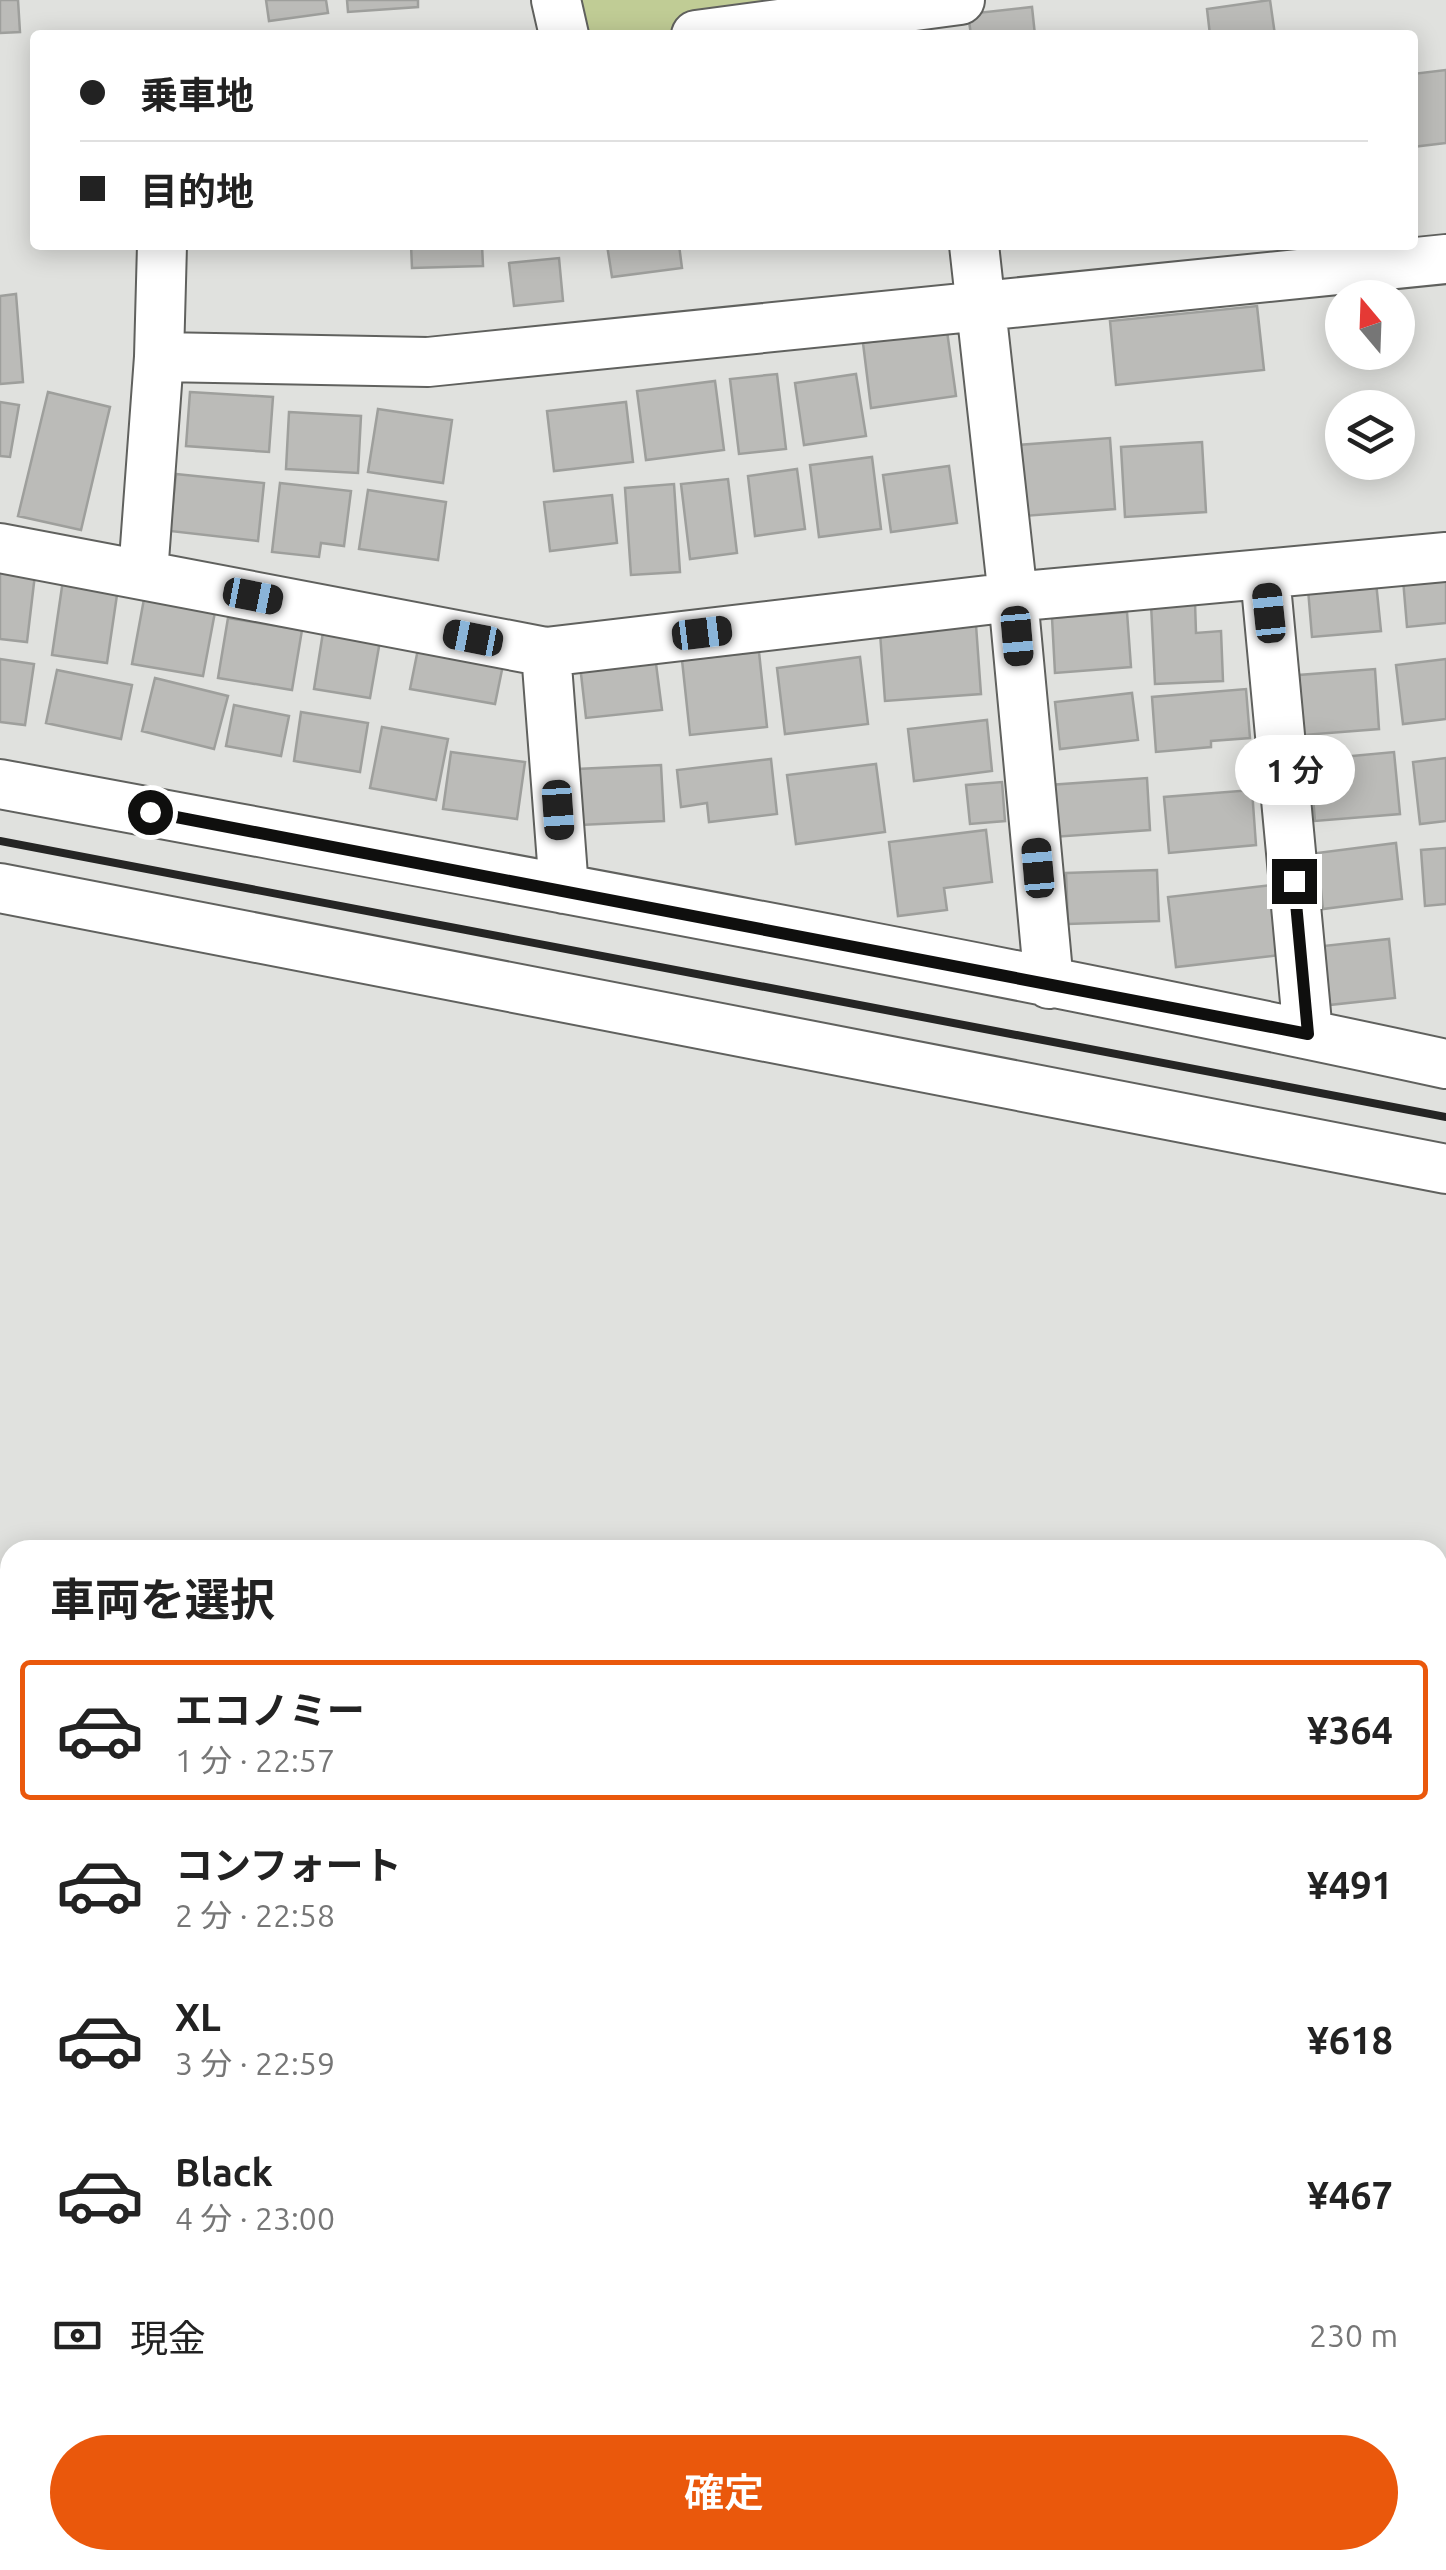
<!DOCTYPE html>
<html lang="ja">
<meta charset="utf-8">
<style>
:root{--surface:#fff;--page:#f6f6f6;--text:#222;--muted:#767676;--line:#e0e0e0;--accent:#ea580c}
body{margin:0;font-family:Ubuntu,"Noto Sans JP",sans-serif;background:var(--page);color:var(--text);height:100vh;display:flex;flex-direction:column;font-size:38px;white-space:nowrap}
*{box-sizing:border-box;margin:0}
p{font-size:32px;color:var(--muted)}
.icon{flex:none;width:55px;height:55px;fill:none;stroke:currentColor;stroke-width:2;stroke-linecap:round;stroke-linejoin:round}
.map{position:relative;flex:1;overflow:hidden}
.sheet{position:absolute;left:0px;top:1540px;width:1448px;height:1030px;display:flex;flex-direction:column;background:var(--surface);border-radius:30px 30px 0 0;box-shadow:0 5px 25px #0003}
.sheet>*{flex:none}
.hud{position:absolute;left:30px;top:30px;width:1388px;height:220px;border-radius:10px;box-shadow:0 5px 25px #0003;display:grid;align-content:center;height:220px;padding:0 50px;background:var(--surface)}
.needle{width:65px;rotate:341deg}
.tools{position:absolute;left:1325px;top:280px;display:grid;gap:20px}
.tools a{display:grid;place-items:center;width:90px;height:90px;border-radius:50%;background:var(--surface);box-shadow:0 5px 25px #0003;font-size:50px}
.end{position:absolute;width:45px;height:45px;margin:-22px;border:12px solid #0f0f0e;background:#fff;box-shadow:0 0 0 5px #fff}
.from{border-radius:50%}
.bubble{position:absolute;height:70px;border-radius:35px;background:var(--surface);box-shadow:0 5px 25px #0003;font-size:32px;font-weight:600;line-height:70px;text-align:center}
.car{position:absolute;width:30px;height:60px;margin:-30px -15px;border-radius:12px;box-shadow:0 0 8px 2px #0007;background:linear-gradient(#222 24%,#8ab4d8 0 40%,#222 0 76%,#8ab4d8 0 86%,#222 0)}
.hud b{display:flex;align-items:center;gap:35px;height:95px;font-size:38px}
.hud b+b{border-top:2px solid var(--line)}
.hud i{width:25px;height:25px;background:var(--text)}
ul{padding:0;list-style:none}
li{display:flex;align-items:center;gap:30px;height:140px;margin:0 20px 15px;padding:0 30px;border:5px solid transparent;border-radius:10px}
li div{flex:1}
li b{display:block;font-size:38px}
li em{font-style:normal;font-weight:600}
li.current{border-color:var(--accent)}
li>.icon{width:90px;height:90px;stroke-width:1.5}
h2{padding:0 50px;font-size:45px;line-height:120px}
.pay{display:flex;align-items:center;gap:25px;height:110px;padding:0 50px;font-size:38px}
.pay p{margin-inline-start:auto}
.cta{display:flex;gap:20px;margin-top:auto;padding:20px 50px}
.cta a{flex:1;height:115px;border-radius:60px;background:var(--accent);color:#fff;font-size:40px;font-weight:600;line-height:115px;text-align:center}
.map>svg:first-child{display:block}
.green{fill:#c0cc95}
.building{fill:#bbbbb8;stroke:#9e9f9c;stroke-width:2.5}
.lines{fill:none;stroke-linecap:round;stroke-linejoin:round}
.minor-casing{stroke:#60615e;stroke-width:52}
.minor{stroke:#fff;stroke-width:48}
.rail{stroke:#252524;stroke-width:8}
.route{stroke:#0f0f0e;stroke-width:12}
</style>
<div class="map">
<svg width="1446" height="2570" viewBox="0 0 1446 2570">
<rect width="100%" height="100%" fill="#e0e1de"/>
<path class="green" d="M 556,0 L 892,0 L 696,35 L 564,35 Z"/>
<path class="building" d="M 0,0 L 18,0 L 20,32 L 0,33 Z
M 266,0 L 326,0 L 328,13 L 269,21 Z
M 347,0 L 418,0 L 418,7 L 348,12 Z
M 1270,0 L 1275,35 L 1210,35 L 1207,9 Z
M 1032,7 L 1035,35 L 971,35 L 968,14 Z
M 1446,70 L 1446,143 L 1412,147 L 1412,74 Z
M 411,245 L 482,245 L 483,266 L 412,268 Z
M 607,245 L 679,245 L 682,268 L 612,277 Z
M 559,258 L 563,301 L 514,306 L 509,263 Z
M 16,294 L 23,382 L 0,384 L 0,296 Z
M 1257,306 L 1264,370 L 1116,385 L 1110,321 Z
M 947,331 L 956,396 L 871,408 L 863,343 Z
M 777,374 L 786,449 L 739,454 L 730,379 Z
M 856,374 L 866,436 L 804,445 L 795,383 Z
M 715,381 L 724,450 L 646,460 L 637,391 Z
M 48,392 L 110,407 L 81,530 L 18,516 Z
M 190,392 L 273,397 L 269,452 L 186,446 Z
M 0,402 L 19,405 L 10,457 L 0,456 Z
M 626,402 L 633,462 L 554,471 L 547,411 Z
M 378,409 L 452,420 L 443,483 L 368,472 Z
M 289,412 L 361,416 L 358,473 L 286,469 Z
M 1110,438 L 1115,509 L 1024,516 L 1018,445 Z
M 1202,442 L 1206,512 L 1125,517 L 1121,447 Z
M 872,457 L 881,529 L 819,537 L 810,465 Z
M 949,466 L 957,523 L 891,532 L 883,475 Z
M 797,469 L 805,529 L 755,536 L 748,476 Z
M 176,474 L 264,483 L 258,541 L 170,531 Z
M 728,479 L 737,553 L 690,559 L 681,484 Z
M 280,483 L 351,491 L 344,546 L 321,543 L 319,557 L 272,552 Z
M 674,484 L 680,572 L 631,575 L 625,488 Z
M 368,490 L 446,502 L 438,560 L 359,549 Z
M 612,495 L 617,543 L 550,551 L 544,502 Z
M 0,562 L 36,566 L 27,642 L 0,639 Z
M 1446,574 L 1446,623 L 1407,627 L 1403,579 Z
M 63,580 L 118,588 L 107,663 L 52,655 Z
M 1376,582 L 1381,631 L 1312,637 L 1308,589 Z
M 144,599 L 215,612 L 203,676 L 132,664 Z
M 1195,602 L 1196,633 L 1221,631 L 1223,681 L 1155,684 L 1151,604 Z
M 1127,612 L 1131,667 L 1055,673 L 1052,618 Z
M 228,618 L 302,630 L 292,690 L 218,678 Z
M 976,625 L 981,694 L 885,701 L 880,633 Z
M 324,626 L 381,635 L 370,698 L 314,689 Z
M 419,644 L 504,660 L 495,704 L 410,689 Z
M 759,652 L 767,727 L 690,735 L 682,660 Z
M 655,656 L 662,710 L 586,718 L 580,665 Z
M 860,657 L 868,724 L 785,734 L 777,668 Z
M 0,659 L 34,664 L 25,725 L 0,722 Z
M 1446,659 L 1446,719 L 1403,724 L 1396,665 Z
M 1375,669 L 1379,729 L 1304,735 L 1299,675 Z
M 57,670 L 132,685 L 121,739 L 46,723 Z
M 155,678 L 228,696 L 214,749 L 142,731 Z
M 1246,689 L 1250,738 L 1211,741 L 1211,747 L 1156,752 L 1152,697 Z
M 1132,693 L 1138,740 L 1060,749 L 1055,702 Z
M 234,705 L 289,716 L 281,756 L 226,746 Z
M 301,712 L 368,723 L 360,772 L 294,761 Z
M 987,720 L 992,771 L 914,781 L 908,729 Z
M 382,727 L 448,739 L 436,800 L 370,788 Z
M 451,752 L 525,762 L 517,819 L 443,809 Z
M 1394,752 L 1400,814 L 1315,821 L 1310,760 Z
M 1446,758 L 1446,821 L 1420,824 L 1413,762 Z
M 771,759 L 777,814 L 709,822 L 707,803 L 681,807 L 677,770 Z
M 876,764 L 885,832 L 796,844 L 787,775 Z
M 661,765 L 664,821 L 580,825 L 577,769 Z
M 1147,778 L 1150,830 L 1053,837 L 1049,785 Z
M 1002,782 L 1005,821 L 970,824 L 966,785 Z
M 1252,790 L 1256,845 L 1169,853 L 1164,797 Z
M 986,830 L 992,882 L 944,888 L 947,910 L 898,916 L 889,842 Z
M 1396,843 L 1402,899 L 1323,909 L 1317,853 Z
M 1446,848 L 1446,904 L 1425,906 L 1421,850 Z
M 1157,870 L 1159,921 L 1068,924 L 1066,873 Z
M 1272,885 L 1280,955 L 1176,967 L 1168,897 Z
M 1389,939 L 1395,998 L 1329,1005 L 1323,946 Z"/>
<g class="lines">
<defs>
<path id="minor" d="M 556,0 L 564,35
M 696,35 L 960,0
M 974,245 L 1013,597 L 1049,984
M 159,357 L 428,362 L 1446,259
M 0,548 L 546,652 L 1013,597 L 1446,557
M 143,574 L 159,357 L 162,245
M 1265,575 L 1308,1034
M 546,652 L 564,889
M 0,784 C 482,874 966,960 1446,1064
M 0,888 L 1446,1169
M 0,2307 L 10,2307
M 1438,2325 L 1446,2325"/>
</defs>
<use href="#minor" class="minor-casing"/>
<use href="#minor" class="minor"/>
<path class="rail" d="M 0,841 L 1446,1117"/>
</g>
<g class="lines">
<path class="route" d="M 150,812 L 1308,1034 L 1294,881"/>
</g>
</svg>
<div class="tools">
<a><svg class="needle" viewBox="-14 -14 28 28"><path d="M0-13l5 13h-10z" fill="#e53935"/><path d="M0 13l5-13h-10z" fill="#767676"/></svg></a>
<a><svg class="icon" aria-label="layers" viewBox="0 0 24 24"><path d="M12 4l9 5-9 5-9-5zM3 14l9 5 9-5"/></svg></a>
</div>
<i class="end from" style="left:150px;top:812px"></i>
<i class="end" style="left:1294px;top:881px"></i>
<div class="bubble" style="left:1235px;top:735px;width:120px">1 分</div>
<i class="car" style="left:253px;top:596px;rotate:101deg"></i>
<i class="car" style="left:1269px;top:613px;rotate:354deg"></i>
<i class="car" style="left:702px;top:633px;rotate:83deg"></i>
<i class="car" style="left:1017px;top:636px;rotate:175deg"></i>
<i class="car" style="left:473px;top:638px;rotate:281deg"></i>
<i class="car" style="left:558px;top:810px;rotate:176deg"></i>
<i class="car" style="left:1038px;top:868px;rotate:355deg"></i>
<div class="hud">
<b><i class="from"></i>乗車地</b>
<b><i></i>目的地</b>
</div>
<section class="sheet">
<h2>車両を選択</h2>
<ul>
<li class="current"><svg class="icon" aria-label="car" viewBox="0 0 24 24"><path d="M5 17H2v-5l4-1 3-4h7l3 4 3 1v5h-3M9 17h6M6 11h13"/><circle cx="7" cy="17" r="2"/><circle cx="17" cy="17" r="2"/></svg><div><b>エコノミー</b><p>1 分 · 22:57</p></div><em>¥364</em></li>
<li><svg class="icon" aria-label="car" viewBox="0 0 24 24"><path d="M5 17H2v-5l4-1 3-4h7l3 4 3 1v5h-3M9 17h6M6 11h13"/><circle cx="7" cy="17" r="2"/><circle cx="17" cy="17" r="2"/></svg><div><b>コンフォート</b><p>2 分 · 22:58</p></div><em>¥491</em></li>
<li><svg class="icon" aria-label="car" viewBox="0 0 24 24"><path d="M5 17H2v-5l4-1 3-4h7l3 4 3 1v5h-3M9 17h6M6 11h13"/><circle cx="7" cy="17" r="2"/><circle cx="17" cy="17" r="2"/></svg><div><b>XL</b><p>3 分 · 22:59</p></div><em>¥618</em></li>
<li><svg class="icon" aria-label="car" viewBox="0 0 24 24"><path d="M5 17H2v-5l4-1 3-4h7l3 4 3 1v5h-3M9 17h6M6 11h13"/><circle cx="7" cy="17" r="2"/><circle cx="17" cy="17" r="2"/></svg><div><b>Black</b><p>4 分 · 23:00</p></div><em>¥467</em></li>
</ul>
<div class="pay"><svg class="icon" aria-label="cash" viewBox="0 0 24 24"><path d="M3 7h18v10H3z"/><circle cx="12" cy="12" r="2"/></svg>現金<p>230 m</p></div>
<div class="cta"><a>確定</a></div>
</section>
</div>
